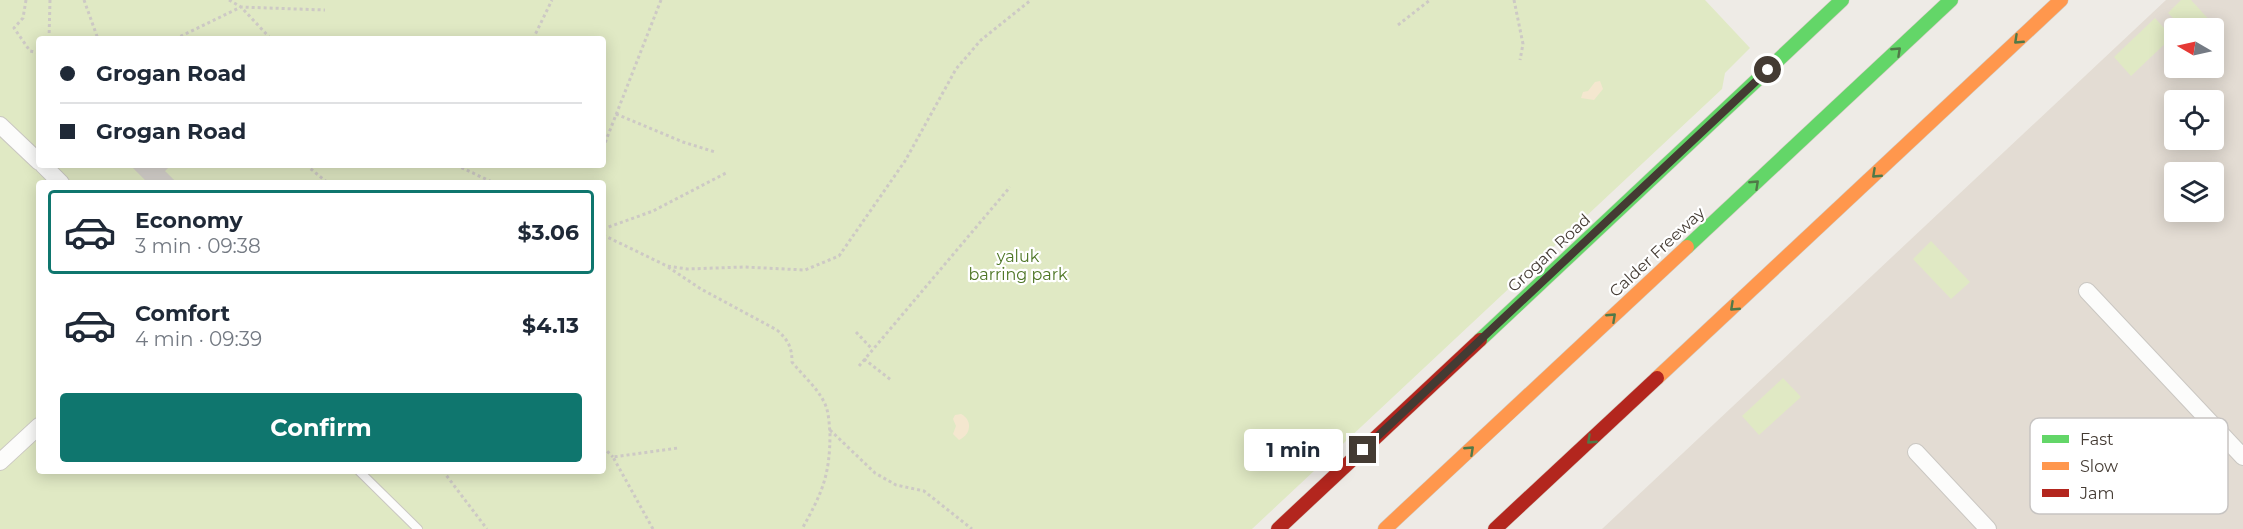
<!DOCTYPE html>
<meta charset="utf-8">
<style>
:root{--surface:#fff;--page:#f2f2f3;--text:#1f2937;--muted:#747a83;--line:#e0e1e3;--accent:#0f766e}
body{margin:0;font-family:Montserrat,sans-serif;background:var(--page);color:var(--text);height:100vh;display:flex;flex-direction:column;font-size:22px;white-space:nowrap}
*{box-sizing:border-box;margin:0}
p{font-size:20px;color:var(--muted)}
.icon{flex:none;width:33px;height:33px;fill:none;stroke:currentColor;stroke-width:2;stroke-linecap:round;stroke-linejoin:round}
.map{position:relative;flex:1;overflow:hidden}
.drawer{position:absolute;left:36px;top:180px;width:570px;height:294px;display:flex;flex-direction:column;background:var(--surface);border-radius:6px;box-shadow:0 3px 15px #0003}
.drawer>*{flex:none}
.banner{position:absolute;left:36px;top:36px;width:570px;height:132px;border-radius:6px;box-shadow:0 3px 15px #0003;display:grid;align-content:center;height:132px;padding:0 24px;background:var(--surface)}
.needle{width:39px;rotate:279deg}
.controls{position:absolute;left:2164px;top:18px;display:grid;gap:12px}
.controls a{display:grid;place-items:center;width:60px;height:60px;border-radius:6px;background:var(--surface);box-shadow:0 3px 15px #0003;font-size:30px}
.end{position:absolute;width:27px;height:27px;margin:-14px;border:8px solid #443b33;background:#fff;box-shadow:0 0 0 3px #fff}
.from{border-radius:50%}
.bubble{position:absolute;height:42px;border-radius:6px;background:var(--surface);box-shadow:0 3px 15px #0003;font-size:20px;font-weight:700;line-height:42px;text-align:center}
.banner b{display:flex;align-items:center;gap:21px;height:57px;font-size:22px}
.banner b+b{border-top:2px solid var(--line)}
.banner i{width:15px;height:15px;background:var(--text)}
ul{padding:10px 0 0;list-style:none}
li{display:flex;align-items:center;gap:18px;height:84px;margin:0 12px 9px;padding:0 12px;border:3px solid transparent;border-radius:6px}
li div{flex:1}
li b{display:block;font-size:22px}
li em{font-style:normal;font-weight:700}
li.current{border-color:var(--accent)}
li>.icon{width:54px;height:54px;stroke-width:1.5}
.cta{display:flex;gap:12px;margin-top:auto;padding:12px 24px}
.cta a{flex:1;height:69px;border-radius:6px;background:var(--accent);color:#fff;font-size:24px;font-weight:700;line-height:69px;text-align:center}
.map>svg:first-child{display:block}
.residential{fill:#e3dcd3;fill-rule:evenodd}
.green{fill:#e0e9c4;fill-rule:evenodd}
.sand{fill:#f4e7cf}
.building{fill:#d6d2cd;stroke:#d6d2cc;stroke-width:1.5}
.lines{fill:none;stroke-linecap:round;stroke-linejoin:round}
.lane-casing{stroke:#cac7c2;stroke-width:10}
.street-casing{stroke:#cac7c2;stroke-width:18}
.fast-casing{stroke:#cfc8be;stroke-width:15}
.slow-casing{stroke:#cfc8be;stroke-width:15}
.jam-casing{stroke:#cfc8be;stroke-width:15}
.path{stroke:#cdc9c5;stroke-width:3;stroke-dasharray:3 3;stroke-linecap:butt}
.lane{stroke:#fcfcfb;stroke-width:8}
.street{stroke:#fcfcfb;stroke-width:16}
.fast{stroke:#63d668;stroke-width:14}
.slow{stroke:#ff974d;stroke-width:14}
.jam{stroke:#b3261e;stroke-width:14}
.oneway{stroke:#507948}
.route{stroke:#443b33;stroke-width:8}
.labels{text-anchor:middle;dominant-baseline:central;stroke-width:4.5;stroke-linejoin:round;paint-order:stroke}
.street-label{font-size:16px;fill:#443b33;stroke:#fff}
.park-label{font-size:16px;fill:#4e7625;stroke:#fff}
.key{fill:#fff;stroke:#c7c4c2;stroke-width:1.5}
.key-label{font-size:16px;fill:#443b33}
</style>
<div class="map">
<svg width="2243" height="529" viewBox="0 0 2243 529">
<rect width="100%" height="100%" fill="#eeebe6"/>
<path class="residential" d="M 2166,0 L 2243,0 L 2243,529 L 1602,529 ZM 2175,28 L 2214,28 L 2214,68 L 2175,68 ZM 2175,100 L 2214,100 L 2214,140 L 2175,140 ZM 2175,172 L 2214,172 L 2214,212 L 2175,212 Z"/>
<path class="green" d="M 0,0 L 1705,0 L 1750,48 L 1725,73 L 1722,89 L 1252,529 L 0,529 ZM 39,39 L 603,39 L 603,165 L 39,165 ZM 39,183 L 603,183 L 603,471 L 39,471 Z
M 2181,0 L 2191,0 L 2224,36 L 2214,46 L 2214,28 L 2183,28 L 2168,13 Z
M 2155,18 L 2172,37 L 2131,76 L 2114,57 Z
M 1931,241 L 1970,282 L 1951,299 L 1913,259 Z
M 1783,378 L 1801,397 L 1759,435 L 1742,416 Z"/>
<path class="sand" d="M 1600,81 L 1603,89 L 1594,100 L 1581,98 L 1583,92 L 1588,91 L 1595,82 Z
M 961,414 C 973,420 971,435 959,440 L 953,434 L 956,426 L 953,419 L 955,415 Z"/>
<path class="building" d="M 131,165 L 170,165 L 164,171 L 176,183 L 149,183 Z"/>
<g class="lines">
<defs>
<path id="lane" d="M 359,471 L 418,529"/>
<path id="street" d="M 0,125 L 39,162
M 43,165 L 61,183
M 2087,291 L 2243,457
M 1916,452 L 1988,529
M 0,462 L 39,426"/>
<path id="fast" d="M 1687,247 L 1951,0
M 1480,340 L 1842,0"/>
<path id="slow" d="M 1657,378 L 2061,0
M 1385,529 L 1687,247"/>
<path id="jam" d="M 1278,529 L 1480,340
M 1495,529 L 1657,378"/>
</defs>
<use href="#lane" class="lane-casing"/>
<use href="#street" class="street-casing"/>
<use href="#fast" class="fast-casing"/>
<use href="#slow" class="slow-casing"/>
<use href="#jam" class="jam-casing"/>
<path class="path" d="M 26,0 L 23,18 L 14,28 L 30,51 L 39,53
M 84,0 L 98,39
M 229,0 L 241,7 L 271,39
M 1514,0 L 1523,44 L 1520,60
M 1398,25 L 1430,0
M 49,39 L 50,0
M 175,39 L 241,7 L 325,10
M 533,39 L 552,0
M 616,114 L 683,142 L 715,152
M 603,148 L 661,0
M 306,165 L 328,183
M 456,165 L 494,183
M 603,229 L 653,211 L 726,173
M 603,235 L 667,266 L 687,269 L 744,267 L 805,270 L 839,256 L 905,161 L 956,69 L 981,40 L 1031,0
M 668,267 L 701,289 L 777,330 C 788,340 792,347 792,362 C 803,376 816,386 824,402 C 829,411 829,423 830,433 C 830,476 822,493 802,529
M 856,332 L 872,349
M 864,359 L 891,380
M 859,366 L 1010,187
M 830,430 L 875,473 L 896,485 L 924,491 L 972,529
M 603,447 L 613,457
M 443,471 L 487,529
M 653,529 L 613,457 L 678,448"/>
<use href="#lane" class="lane"/>
<use href="#street" class="street"/>
<use href="#fast" class="fast"/>
<use href="#slow" class="slow"/>
<use href="#jam" class="jam"/>
</g>
<defs><path id="oneway-chevron" d="M-2-3.5L2.5 0L-2 3.5" fill="none" stroke-width="1.6" stroke-linecap="round" stroke-linejoin="round" transform="scale(1.5)"/></defs>
<g class="oneway">
<use href="#oneway-chevron" transform="translate(2018 40) rotate(137)"/>
<use href="#oneway-chevron" transform="translate(1897 51) rotate(-43)"/>
<use href="#oneway-chevron" transform="translate(1876 174) rotate(137)"/>
<use href="#oneway-chevron" transform="translate(1755 184) rotate(-43)"/>
<use href="#oneway-chevron" transform="translate(1734 307) rotate(137)"/>
<use href="#oneway-chevron" transform="translate(1612 317) rotate(-43)"/>
<use href="#oneway-chevron" transform="translate(1591 440) rotate(137)"/>
<use href="#oneway-chevron" transform="translate(1470 450) rotate(-43)"/>
</g>
<g class="lines">
<path class="route" d="M 1363,450 L 1768,70"/>
</g>
<g class="labels">
<g class="street-label">
<text transform="translate(1657 252) rotate(-43)">Calder Freeway</text>
<text transform="translate(1549 253) rotate(-43)">Grogan Road</text>
</g>
<g class="park-label">
<text x="1018" y="256">yaluk<tspan x="1018" dy="18">barring park</tspan></text>
</g>
</g>
<rect x="2030" y="418" width="198" height="96" rx="9" class="key"/>
<rect x="2042" y="435" width="27" height="8" fill="#63d668"/>
<rect x="2042" y="462" width="27" height="8" fill="#ff974d"/>
<rect x="2042" y="489" width="27" height="8" fill="#b3261e"/>
<g class="key-label">
<text x="2080" y="445">Fast</text>
<text x="2080" y="472">Slow</text>
<text x="2080" y="499">Jam</text>
</g>
</svg>
<div class="controls">
<a><svg class="needle" viewBox="-14 -14 28 28"><path d="M0-13l5 13h-10z" fill="#e53935"/><path d="M0 13l5-13h-10z" fill="#747a83"/></svg></a>
<a><svg class="icon" aria-label="locate" viewBox="0 0 24 24"><circle cx="12" cy="12" r="6"/><path d="M12 2v4M12 18v4M2 12h4M18 12h4"/></svg></a>
<a><svg class="icon" aria-label="layers" viewBox="0 0 24 24"><path d="M12 4l9 5-9 5-9-5zM3 14l9 5 9-5"/></svg></a>
</div>
<i class="end from" style="left:1768px;top:70px"></i>
<i class="end" style="left:1363px;top:450px"></i>
<div class="bubble" style="left:1244px;top:429px;width:99px">1 min</div>
<div class="banner">
<b><i class="from"></i>Grogan Road</b>
<b><i></i>Grogan Road</b>
</div>
<section class="drawer">
<ul>
<li class="current"><svg class="icon" aria-label="car" viewBox="0 0 24 24"><path d="M5 17H2v-5l4-1 3-4h7l3 4 3 1v5h-3M9 17h6M6 11h13"/><circle cx="7" cy="17" r="2"/><circle cx="17" cy="17" r="2"/></svg><div><b>Economy</b><p>3 min · 09:38</p></div><em>$3.06</em></li>
<li><svg class="icon" aria-label="car" viewBox="0 0 24 24"><path d="M5 17H2v-5l4-1 3-4h7l3 4 3 1v5h-3M9 17h6M6 11h13"/><circle cx="7" cy="17" r="2"/><circle cx="17" cy="17" r="2"/></svg><div><b>Comfort</b><p>4 min · 09:39</p></div><em>$4.13</em></li>
</ul>
<div class="cta"><a>Confirm</a></div>
</section>
</div>
